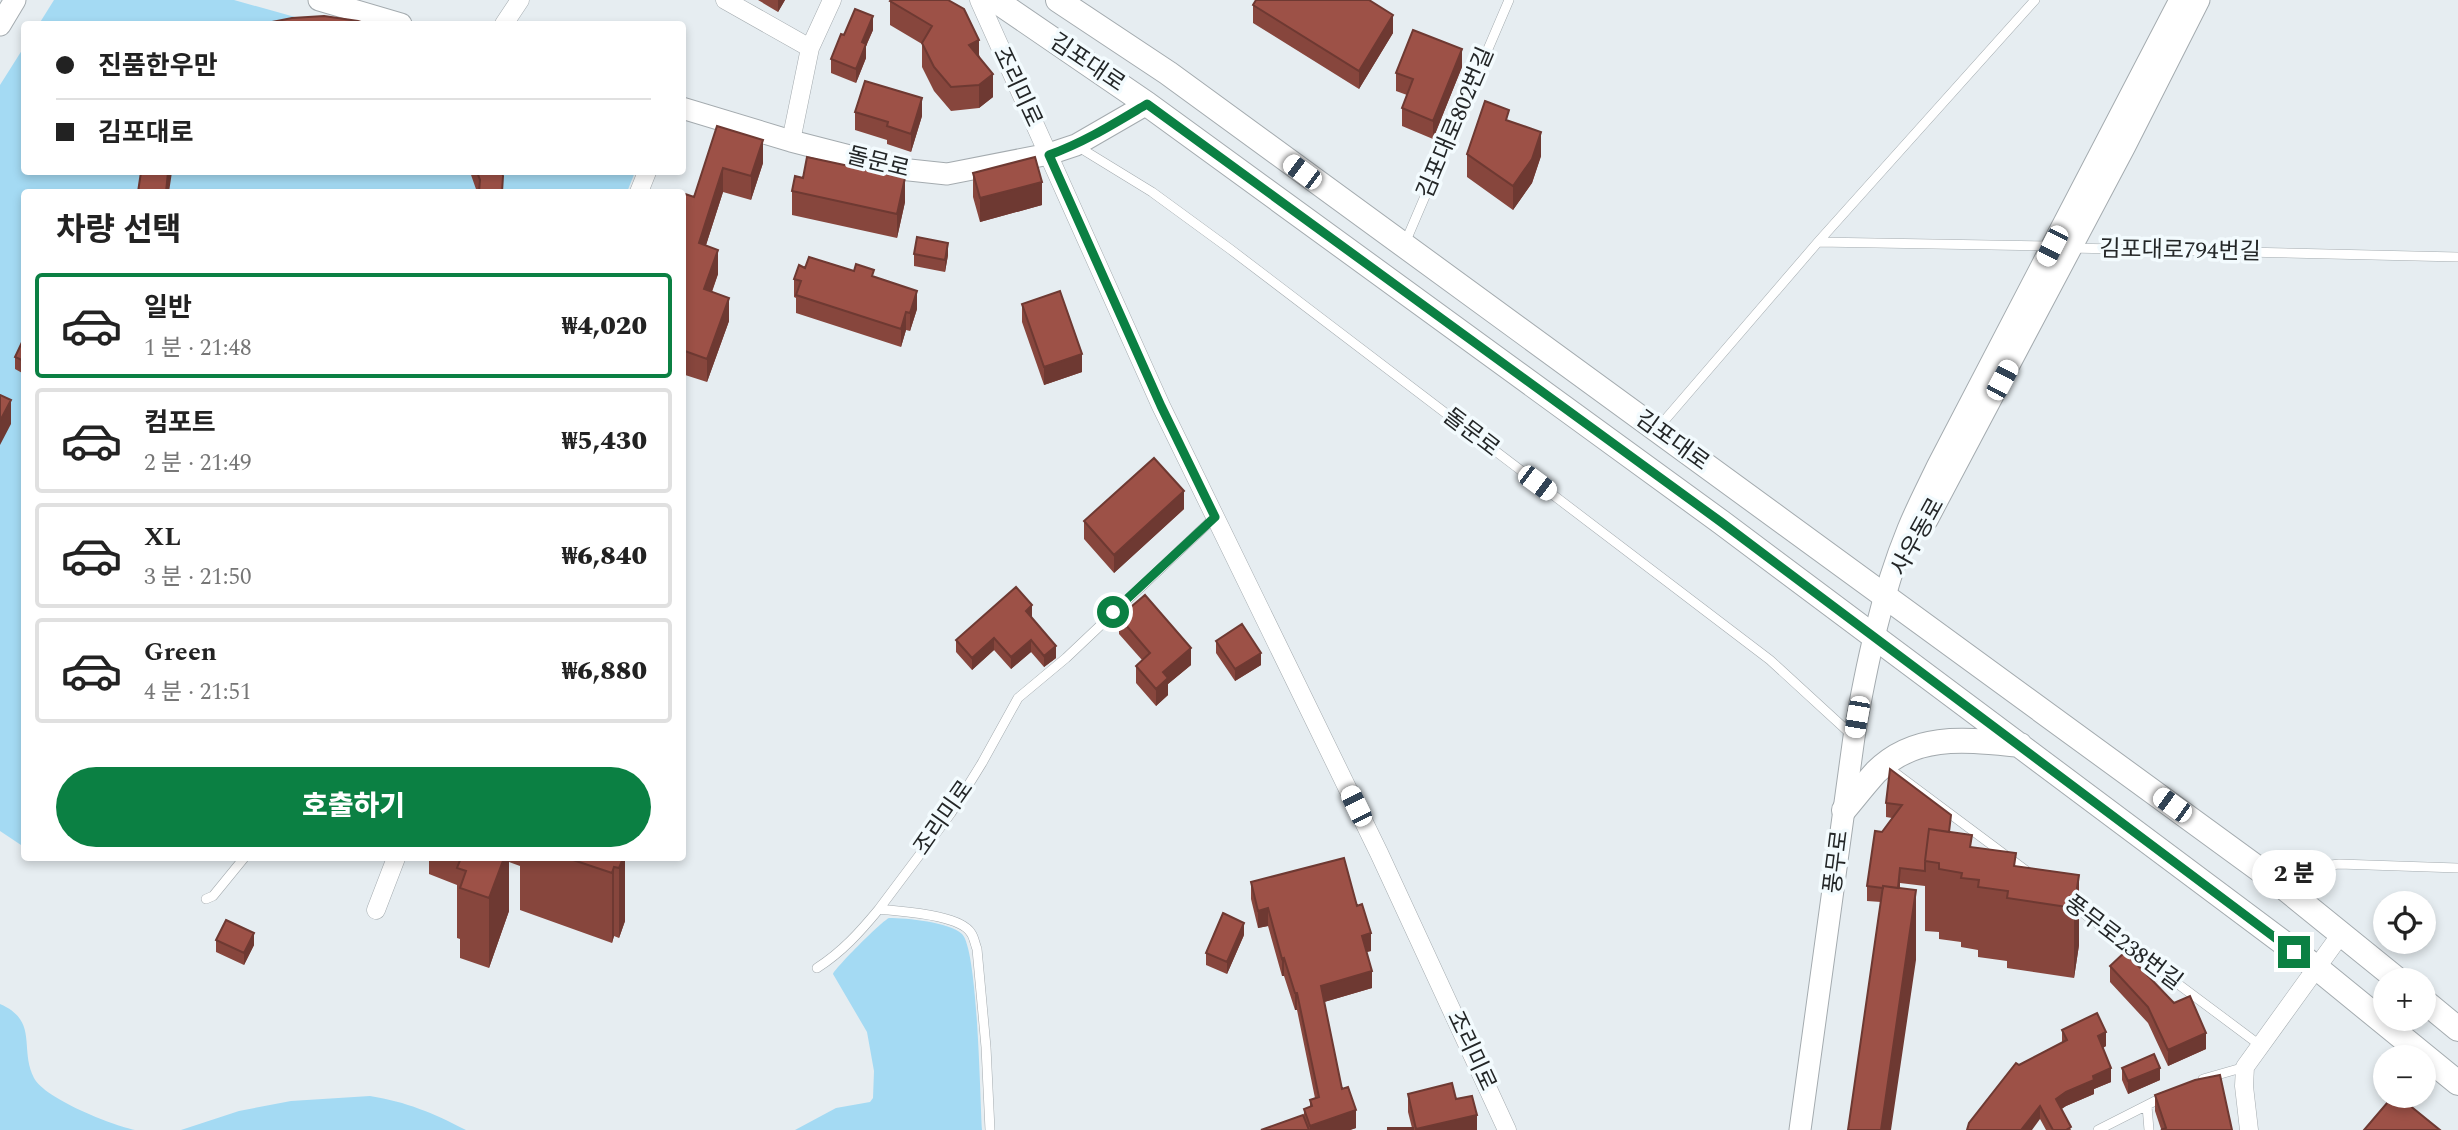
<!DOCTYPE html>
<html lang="ko">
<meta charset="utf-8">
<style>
:root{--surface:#fff;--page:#f6f6f6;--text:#222;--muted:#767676;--line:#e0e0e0;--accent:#0b8043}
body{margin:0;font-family:Spectral,"Noto Sans KR",serif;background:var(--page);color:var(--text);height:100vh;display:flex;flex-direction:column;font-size:26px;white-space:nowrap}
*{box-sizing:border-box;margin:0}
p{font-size:23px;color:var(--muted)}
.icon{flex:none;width:38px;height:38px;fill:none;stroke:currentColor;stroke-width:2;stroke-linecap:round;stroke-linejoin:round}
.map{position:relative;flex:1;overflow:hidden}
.details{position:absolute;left:21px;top:189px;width:665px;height:672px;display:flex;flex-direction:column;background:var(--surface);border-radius:7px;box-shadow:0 4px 10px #0003}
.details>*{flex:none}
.top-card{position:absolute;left:21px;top:21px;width:665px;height:154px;border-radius:7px;box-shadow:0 4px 10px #0003;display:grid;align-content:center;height:154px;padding:0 35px;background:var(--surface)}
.buttons{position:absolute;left:2373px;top:891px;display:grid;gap:14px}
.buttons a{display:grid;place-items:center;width:63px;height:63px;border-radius:50%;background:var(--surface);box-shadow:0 4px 10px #0003;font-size:35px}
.end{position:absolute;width:32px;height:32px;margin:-16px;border:9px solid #0b8043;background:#fff;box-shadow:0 0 0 4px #fff}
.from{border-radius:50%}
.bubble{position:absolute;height:49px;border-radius:24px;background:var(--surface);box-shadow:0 4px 10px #0003;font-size:23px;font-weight:800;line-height:49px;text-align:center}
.car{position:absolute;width:21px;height:42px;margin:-21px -10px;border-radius:9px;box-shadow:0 0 5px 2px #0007;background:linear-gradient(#fff 24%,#345 0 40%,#fff 0 76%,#345 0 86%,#fff 0)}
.top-card b{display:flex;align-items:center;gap:24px;height:66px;font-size:26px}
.top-card b+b{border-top:2px solid var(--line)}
.top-card i{width:18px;height:18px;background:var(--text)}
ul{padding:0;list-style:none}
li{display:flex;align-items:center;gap:21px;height:105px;margin:0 14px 10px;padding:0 21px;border:4px solid var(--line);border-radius:7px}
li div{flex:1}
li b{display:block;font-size:26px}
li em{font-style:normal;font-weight:800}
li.current{border-color:var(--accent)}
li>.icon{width:63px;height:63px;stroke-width:1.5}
h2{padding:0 35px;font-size:32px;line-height:84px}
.button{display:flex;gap:14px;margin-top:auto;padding:14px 35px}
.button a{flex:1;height:80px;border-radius:42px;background:var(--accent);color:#fff;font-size:28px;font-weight:800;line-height:80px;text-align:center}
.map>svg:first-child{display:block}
.green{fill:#a4daf3}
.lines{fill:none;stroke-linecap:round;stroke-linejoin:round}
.service-casing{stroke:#a4abaf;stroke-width:10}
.minor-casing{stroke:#a4abaf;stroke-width:19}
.tertiary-casing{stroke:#a4abaf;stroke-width:23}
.secondary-casing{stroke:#a4abaf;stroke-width:26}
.service{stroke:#fff;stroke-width:9}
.minor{stroke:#fff;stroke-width:18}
.tertiary{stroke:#fff;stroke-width:21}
.secondary{stroke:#fff;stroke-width:24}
.wall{fill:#87463d}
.shaded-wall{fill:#6e3932}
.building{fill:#9d5147;stroke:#6e3932;stroke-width:2}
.route{stroke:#0b8043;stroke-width:9}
.labels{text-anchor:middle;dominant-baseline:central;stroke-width:7;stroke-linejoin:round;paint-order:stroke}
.street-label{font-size:23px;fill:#232627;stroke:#f3fbfe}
</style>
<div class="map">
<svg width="2458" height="1130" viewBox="0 0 2458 1130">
<rect width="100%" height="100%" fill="#e6edf1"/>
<path class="green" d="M 54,0 L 234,0 L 320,24 L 39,24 Z
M 24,47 L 24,172 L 635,172 L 627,192 L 24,192 L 24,847 L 0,831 L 0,85 Z
M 889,918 C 907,918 949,922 962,934 C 978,950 980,1099 982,1130 L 795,1130 L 836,1108 L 870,1102 L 873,1098 L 874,1071 L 867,1032 L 833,974 C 837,966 883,920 889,918 Z
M 0,1004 C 39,1021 19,1048 34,1078 C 45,1099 112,1125 135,1130 L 0,1130 Z
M 370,1096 C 407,1102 433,1113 466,1130 L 181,1130 L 239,1111 L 291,1101 Z"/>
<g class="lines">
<defs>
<path id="service" d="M 1077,146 L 1152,192 L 1230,249 L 1770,660 L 1854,737
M 1818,242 L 2050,246
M 1405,243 L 1509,0
M 2071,248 L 2458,257
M 1658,428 L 1818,242 L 2035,0
M 1886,766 L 2032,875
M 2283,885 C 2302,873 2317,866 2339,864 L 2458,868
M 206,899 L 213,896 L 244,858
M 2071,904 L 2261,1046
M 817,968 C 842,952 860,932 879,909
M 2203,1079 L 2245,1067
M 2147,1106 L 2149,1130
M 990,1130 L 986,1047 L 977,949 C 975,944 974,937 971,933 C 959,914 901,912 879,909 L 951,813 L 982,763 L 1018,698 L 1066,658 L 1215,517
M 2098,1130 L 2165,1096"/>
<path id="minor" d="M 725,0 L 810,48
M 979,0 L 1161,406 L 1379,853 L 1507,1130
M 504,24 L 520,0
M 791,141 L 810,48 L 832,0
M 639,192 L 647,172
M 376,910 L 396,858
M 2249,1130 L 2244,1086 L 2245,1067 L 2341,934"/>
<path id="tertiary" d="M 319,0 L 401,24
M 0,25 L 15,0
M 682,108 L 791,141 L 900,169 L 947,174 L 1049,154 L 1076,145 L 1147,104
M 1927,520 L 2125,146 L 2199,0
M 1800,1130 L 1854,737 C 1866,667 1881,595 1908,529 C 1917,507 1928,486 1938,465 L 2180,0"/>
<path id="secondary" d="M 995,0 L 1147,104 L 1721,522 L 2317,968 L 2458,1083
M 1058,0 L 1168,73 L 2282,886 L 2398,980
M 1844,810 C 1855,797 1865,784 1876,772 C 1916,732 1968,740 2020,745
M 2424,1001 L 2458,1029"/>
</defs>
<use href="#service" class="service-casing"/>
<use href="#minor" class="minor-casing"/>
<use href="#tertiary" class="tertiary-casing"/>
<use href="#secondary" class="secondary-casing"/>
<use href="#service" class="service"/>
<use href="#minor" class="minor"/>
<use href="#tertiary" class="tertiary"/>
<use href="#secondary" class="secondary"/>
</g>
<path class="wall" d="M 758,0 L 785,0 L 778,12 Z
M 890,1 L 964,9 L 993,97 L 979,108 L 951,111 L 934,91 L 922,67 L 922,44 L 890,25 Z
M 1253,5 L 1393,33 L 1359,89 L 1253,23 Z
M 873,30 L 866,46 L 866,58 L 856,83 L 831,73 L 831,59 L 844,35 Z
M 1462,67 L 1433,139 L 1402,126 L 1402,108 L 1407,95 L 1396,91 L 1396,73 Z
M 855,112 L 922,116 L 911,152 L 887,144 L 887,140 L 855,130 Z
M 717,126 L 763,163 L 751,200 L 723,192 L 706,245 L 718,274 L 712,292 L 729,321 L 707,382 L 682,374 L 682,193 L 694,197 Z
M 1467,154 L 1541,156 L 1532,183 L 1513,210 L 1467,177 Z
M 470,172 L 502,172 L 503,192 L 477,192 Z
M 973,173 L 1042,205 L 980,222 L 973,197 Z
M 792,191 L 905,202 L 897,238 L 792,215 Z
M 914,254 L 948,255 L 945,272 L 914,266 Z
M 805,268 L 854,271 L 874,277 L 917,309 L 910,331 L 906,330 L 901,347 L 796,313 L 796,298 L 794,297 L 794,279 Z
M 1022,304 L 1082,372 L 1044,385 L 1022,322 Z
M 24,338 L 24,374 L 15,369 L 15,357 Z
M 1184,509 L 1114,573 L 1084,539 L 1084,521 Z
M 1032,617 L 1031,618 L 1056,658 L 1044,667 L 1031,652 L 1011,669 L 994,650 L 972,670 L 956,652 L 956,640 Z
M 1119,617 L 1191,665 L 1168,684 L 1168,695 L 1156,706 L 1136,683 L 1136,666 L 1142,660 L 1119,634 Z
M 1216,641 L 1261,665 L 1235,681 L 1216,653 Z
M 1890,769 L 1950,832 L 1972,847 L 2016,866 L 2079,875 L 2079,945 L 2074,978 L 2007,968 L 2007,961 L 1978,957 L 1978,950 L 1961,947 L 1961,942 L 1939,939 L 1939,932 L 1925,931 L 1925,886 L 1900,883 L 1900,888 L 1916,960 L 1881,902 L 1867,901 L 1867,886 L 1882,832 L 1892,818 L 1886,817 L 1886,803 Z
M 429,858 L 625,858 L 625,921 L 619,938 L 614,936 L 612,943 L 520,910 L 520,866 L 509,862 L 509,911 L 489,968 L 460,958 L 460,939 L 457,938 L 457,885 L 429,874 Z
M 1251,882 L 1357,906 L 1371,951 L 1366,952 L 1372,988 L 1324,1002 L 1342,1089 L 1356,1128 L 1350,1130 L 1261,1130 L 1304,1119 L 1304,1109 L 1310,1107 L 1310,1100 L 1315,1098 L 1297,1010 L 1295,1010 L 1284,976 L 1282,976 L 1268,926 L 1258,928 L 1251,899 Z
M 1244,935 L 1227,974 L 1206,965 L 1206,953 Z
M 216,940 L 254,945 L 244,965 L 216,952 Z
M 2110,966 L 2206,1049 L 2168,1066 L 2148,1023 L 2110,982 Z
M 2062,1030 L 2106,1046 L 2103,1048 L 2111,1082 L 2094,1089 L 2094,1094 L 2066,1106 L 2061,1109 L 2071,1130 L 2046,1130 L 2040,1119 L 2019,1065 L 2062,1043 Z
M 2122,1068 L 2160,1080 L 2128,1094 L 2122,1080 Z
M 1408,1094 L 1456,1099 L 1477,1130 L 1388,1130 L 1412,1128 L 1408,1112 Z
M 2155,1095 L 2232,1130 L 2161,1129 L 2155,1111 Z"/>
<path class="shaded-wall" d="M 778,0 L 785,0 L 778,12 Z
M 1393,15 L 1393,33 L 1359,89 L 1359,71 Z
M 873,16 L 873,30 L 866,46 L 866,58 L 856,83 L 856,69 L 862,42 Z
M 979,40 L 979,64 L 969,45 Z
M 1462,49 L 1462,67 L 1433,139 L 1433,121 Z
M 993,74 L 993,97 L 979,108 L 979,85 Z
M 922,98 L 922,116 L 911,152 L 911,134 Z
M 1541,132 L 1541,156 L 1532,183 L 1513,210 L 1513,186 Z
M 763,140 L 763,163 L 751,200 L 751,176 Z
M 723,168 L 723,192 L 699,267 L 699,243 Z
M 168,172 L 172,172 L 169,192 L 166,192 Z
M 905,178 L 905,202 L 897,238 L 897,214 Z
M 1042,182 L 1042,205 L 980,222 L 980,198 Z
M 948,243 L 948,255 L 945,272 L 945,260 Z
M 718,250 L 718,274 L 704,313 L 704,289 Z
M 917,291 L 917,309 L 910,331 L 910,313 Z
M 729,298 L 729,321 L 707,382 L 707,359 Z
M 906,312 L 906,330 L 901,347 L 901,329 Z
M 1082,354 L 1082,372 L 1044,385 L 1044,367 Z
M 11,400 L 11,424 L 0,445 L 0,421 Z
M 1184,491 L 1184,509 L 1114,573 L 1114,555 Z
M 1032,605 L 1032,617 L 1026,623 L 1026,611 Z
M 994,638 L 994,650 L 972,670 L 972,658 Z
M 1031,640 L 1031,652 L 1011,669 L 1011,657 Z
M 1056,646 L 1056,658 L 1044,667 L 1044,656 Z
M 1191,648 L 1191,665 L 1168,684 L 1168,695 L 1156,706 L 1156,689 L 1163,672 Z
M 1261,653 L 1261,665 L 1235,681 L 1235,669 Z
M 504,858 L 509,858 L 509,911 L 489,968 L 489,898 Z
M 621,858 L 625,858 L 625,921 L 619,938 L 619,868 Z
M 614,867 L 614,936 L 612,943 L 612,873 Z
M 1900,868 L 1900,883 L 1897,905 L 1897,890 Z
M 2079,875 L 2079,945 L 2074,978 L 2074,908 Z
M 1916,890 L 1916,960 L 1891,1130 L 1881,1130 Z
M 1268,908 L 1268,926 L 1258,928 L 1258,911 Z
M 1244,923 L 1244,935 L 1227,974 L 1227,962 Z
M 254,933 L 254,945 L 244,965 L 244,953 Z
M 1371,933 L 1371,951 L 1362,953 L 1362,936 Z
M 1284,958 L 1284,976 L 1282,976 L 1282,959 Z
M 1372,971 L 1372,988 L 1321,1003 L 1321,986 Z
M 1295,993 L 1297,993 L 1297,1010 L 1295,1010 Z
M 2106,1032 L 2106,1046 L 2098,1050 L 2098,1036 Z
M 2206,1033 L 2206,1049 L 2168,1066 L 2168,1050 Z
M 2111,1068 L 2111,1082 L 2094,1089 L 2094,1094 L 2066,1106 L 2056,1113 L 2056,1099 L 2093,1076 Z
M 2160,1068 L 2160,1080 L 2128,1094 L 2128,1081 Z
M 2040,1106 L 2040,1119 L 2032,1130 L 2021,1130 Z
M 1356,1110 L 1356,1128 L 1350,1130 L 1310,1130 L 1310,1126 Z
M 1477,1115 L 1477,1130 L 1416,1130 L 1416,1129 Z"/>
<path class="building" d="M 891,0 L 948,0 L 964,9 L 979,40 L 969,45 L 993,74 L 979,85 L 951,87 L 934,67 L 922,43 L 932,26 L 890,1 Z
M 1256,0 L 1369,0 L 1393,15 L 1359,71 L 1253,5 Z
M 855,9 L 873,16 L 862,42 L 866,44 L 856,69 L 831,59 L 841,34 L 844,35 Z
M 324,16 L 358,21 L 367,24 L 262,24 L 292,18 Z
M 1413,30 L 1462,49 L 1433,121 L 1402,108 L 1413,79 L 1396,73 Z
M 865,81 L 922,98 L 911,134 L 887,126 L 888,122 L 855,112 Z
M 1485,101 L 1509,110 L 1506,120 L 1541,132 L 1532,159 L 1513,186 L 1467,154 Z
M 717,126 L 763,140 L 751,176 L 723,168 L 699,243 L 718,250 L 704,289 L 729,298 L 707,359 L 682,350 L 682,193 L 694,197 Z
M 807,157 L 905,178 L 897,214 L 792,191 L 795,176 L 803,178 Z
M 1035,157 L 1042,182 L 980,198 L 973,173 Z
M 141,172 L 168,172 L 166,192 L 138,192 Z
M 477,172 L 502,172 L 503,176 L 502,192 L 479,192 L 480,180 Z
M 917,237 L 948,243 L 945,260 L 914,254 Z
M 809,257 L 854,271 L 856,264 L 874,270 L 872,276 L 917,291 L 910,313 L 906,312 L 901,329 L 796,295 L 801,281 L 794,279 L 799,265 L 805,268 Z
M 1060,291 L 1082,354 L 1044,367 L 1022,304 Z
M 24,338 L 24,361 L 15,357 Z
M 0,395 L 11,400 L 0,421 Z
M 1154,458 L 1184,491 L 1114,555 L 1084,521 Z
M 1016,587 L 1032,605 L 1026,611 L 1056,646 L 1044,656 L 1031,640 L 1011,657 L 994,638 L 972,658 L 956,640 Z
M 1145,595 L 1191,648 L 1163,672 L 1168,678 L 1156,689 L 1136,666 L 1150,653 L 1119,617 Z
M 1242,624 L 1261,653 L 1235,669 L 1216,641 Z
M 1890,769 L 1951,815 L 1949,832 L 1929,829 L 1925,861 L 1925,871 L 1900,868 L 1898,888 L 1883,886 L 1883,888 L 1867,886 L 1875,831 L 1882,832 L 1902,805 L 1886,803 Z
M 1929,829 L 1972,835 L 1970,847 L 2016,853 L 2014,866 L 2079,875 L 2074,908 L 2007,898 L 2008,891 L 1978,887 L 1979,880 L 1961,878 L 1962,873 L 1939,869 L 1939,863 L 1925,861 Z
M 461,858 L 504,858 L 489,898 L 460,888 L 466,871 L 457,868 Z
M 567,858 L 623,858 L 619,868 L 614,867 L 612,873 Z
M 1344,858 L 1357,906 L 1362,904 L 1371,933 L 1362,936 L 1372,971 L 1321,986 L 1342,1089 L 1348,1087 L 1356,1110 L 1310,1126 L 1304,1109 L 1312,1106 L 1310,1100 L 1319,1097 L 1297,993 L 1295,993 L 1284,958 L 1282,959 L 1268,908 L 1258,911 L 1251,882 Z
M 1883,886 L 1916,890 L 1881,1130 L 1848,1130 Z
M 1223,913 L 1244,923 L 1227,962 L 1206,953 Z
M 226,920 L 254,933 L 244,953 L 216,940 Z
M 2125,952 L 2174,1003 L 2190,996 L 2206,1033 L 2168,1050 L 2148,1007 L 2110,966 Z
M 2097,1013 L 2106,1032 L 2098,1036 L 2111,1068 L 2093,1076 L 2094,1080 L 2066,1092 L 2056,1099 L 2071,1127 L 2066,1130 L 2053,1130 L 2040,1106 L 2021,1130 L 1967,1130 L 1969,1123 L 2016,1063 L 2019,1065 L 2067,1040 L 2062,1030 Z
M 2154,1054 L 2160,1068 L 2128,1081 L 2122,1068 Z
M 2220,1075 L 2232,1130 L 2161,1130 L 2166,1128 L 2155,1095 L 2195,1080 Z
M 1452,1083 L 1456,1099 L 1472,1096 L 1477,1115 L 1416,1129 L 1408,1094 Z
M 2393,1096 L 2398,1096 L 2440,1130 L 2364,1130 Z
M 1303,1115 L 1309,1130 L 1261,1130 Z
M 1388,1128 L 1413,1128 L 1413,1130 L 1388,1130 Z"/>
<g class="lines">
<path class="route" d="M 1113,612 L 1215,517 L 1161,406 L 1049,155 C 1085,142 1115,123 1147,104 L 1721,522 L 2294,952"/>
</g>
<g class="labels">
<g class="street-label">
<text transform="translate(1087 63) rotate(34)">김포대로</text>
<text transform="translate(1017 87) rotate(65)">조리미로</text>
<text transform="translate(1456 123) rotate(-67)">김포대로802번길</text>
<text transform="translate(878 163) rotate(14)">돌문로</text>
<text transform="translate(2180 251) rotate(1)">김포대로794번길</text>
<text transform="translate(1471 433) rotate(37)">돌문로</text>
<text transform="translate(1672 441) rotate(36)">김포대로</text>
<text transform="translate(1918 537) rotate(-61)">사우동로</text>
<text transform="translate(944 818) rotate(-55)">조리미로</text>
<text transform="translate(1837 862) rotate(-83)">풍무로</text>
<text transform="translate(2123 943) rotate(37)">풍무로238번길</text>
<text transform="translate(1471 1051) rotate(65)">조리미로</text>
</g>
</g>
</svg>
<div class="buttons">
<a><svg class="icon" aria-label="locate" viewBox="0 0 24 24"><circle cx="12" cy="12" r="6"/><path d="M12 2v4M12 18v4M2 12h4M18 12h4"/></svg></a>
<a>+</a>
<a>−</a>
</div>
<i class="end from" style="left:1113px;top:612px"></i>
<i class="end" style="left:2294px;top:952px"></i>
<div class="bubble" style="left:2252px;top:850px;width:84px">2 분</div>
<i class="car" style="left:1302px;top:172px;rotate:307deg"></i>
<i class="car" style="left:2052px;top:246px;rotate:207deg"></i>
<i class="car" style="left:2002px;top:380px;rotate:28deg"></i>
<i class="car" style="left:1537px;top:483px;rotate:127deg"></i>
<i class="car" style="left:1857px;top:717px;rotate:190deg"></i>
<i class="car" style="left:2172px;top:805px;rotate:306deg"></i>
<i class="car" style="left:1356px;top:806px;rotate:334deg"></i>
<div class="top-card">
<b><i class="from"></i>진품한우만</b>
<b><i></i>김포대로</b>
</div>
<section class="details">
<h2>차량 선택</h2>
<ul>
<li class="current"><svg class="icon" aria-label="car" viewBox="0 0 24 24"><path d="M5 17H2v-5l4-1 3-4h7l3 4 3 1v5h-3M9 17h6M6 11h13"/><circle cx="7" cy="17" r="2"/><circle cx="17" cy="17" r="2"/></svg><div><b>일반</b><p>1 분 · 21:48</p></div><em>₩4,020</em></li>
<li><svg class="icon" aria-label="car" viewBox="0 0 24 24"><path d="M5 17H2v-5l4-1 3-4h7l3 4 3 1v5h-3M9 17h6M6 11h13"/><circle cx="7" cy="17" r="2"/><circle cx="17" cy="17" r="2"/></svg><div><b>컴포트</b><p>2 분 · 21:49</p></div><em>₩5,430</em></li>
<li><svg class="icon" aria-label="car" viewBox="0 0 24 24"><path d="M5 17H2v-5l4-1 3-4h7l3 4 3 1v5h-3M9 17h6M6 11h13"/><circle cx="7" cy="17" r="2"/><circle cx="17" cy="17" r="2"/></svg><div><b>XL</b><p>3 분 · 21:50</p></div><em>₩6,840</em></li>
<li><svg class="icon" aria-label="car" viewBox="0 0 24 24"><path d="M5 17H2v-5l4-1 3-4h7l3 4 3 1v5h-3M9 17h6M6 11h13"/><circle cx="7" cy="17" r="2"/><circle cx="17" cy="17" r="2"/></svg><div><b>Green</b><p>4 분 · 21:51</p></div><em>₩6,880</em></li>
</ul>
<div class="button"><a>호출하기</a></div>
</section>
</div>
